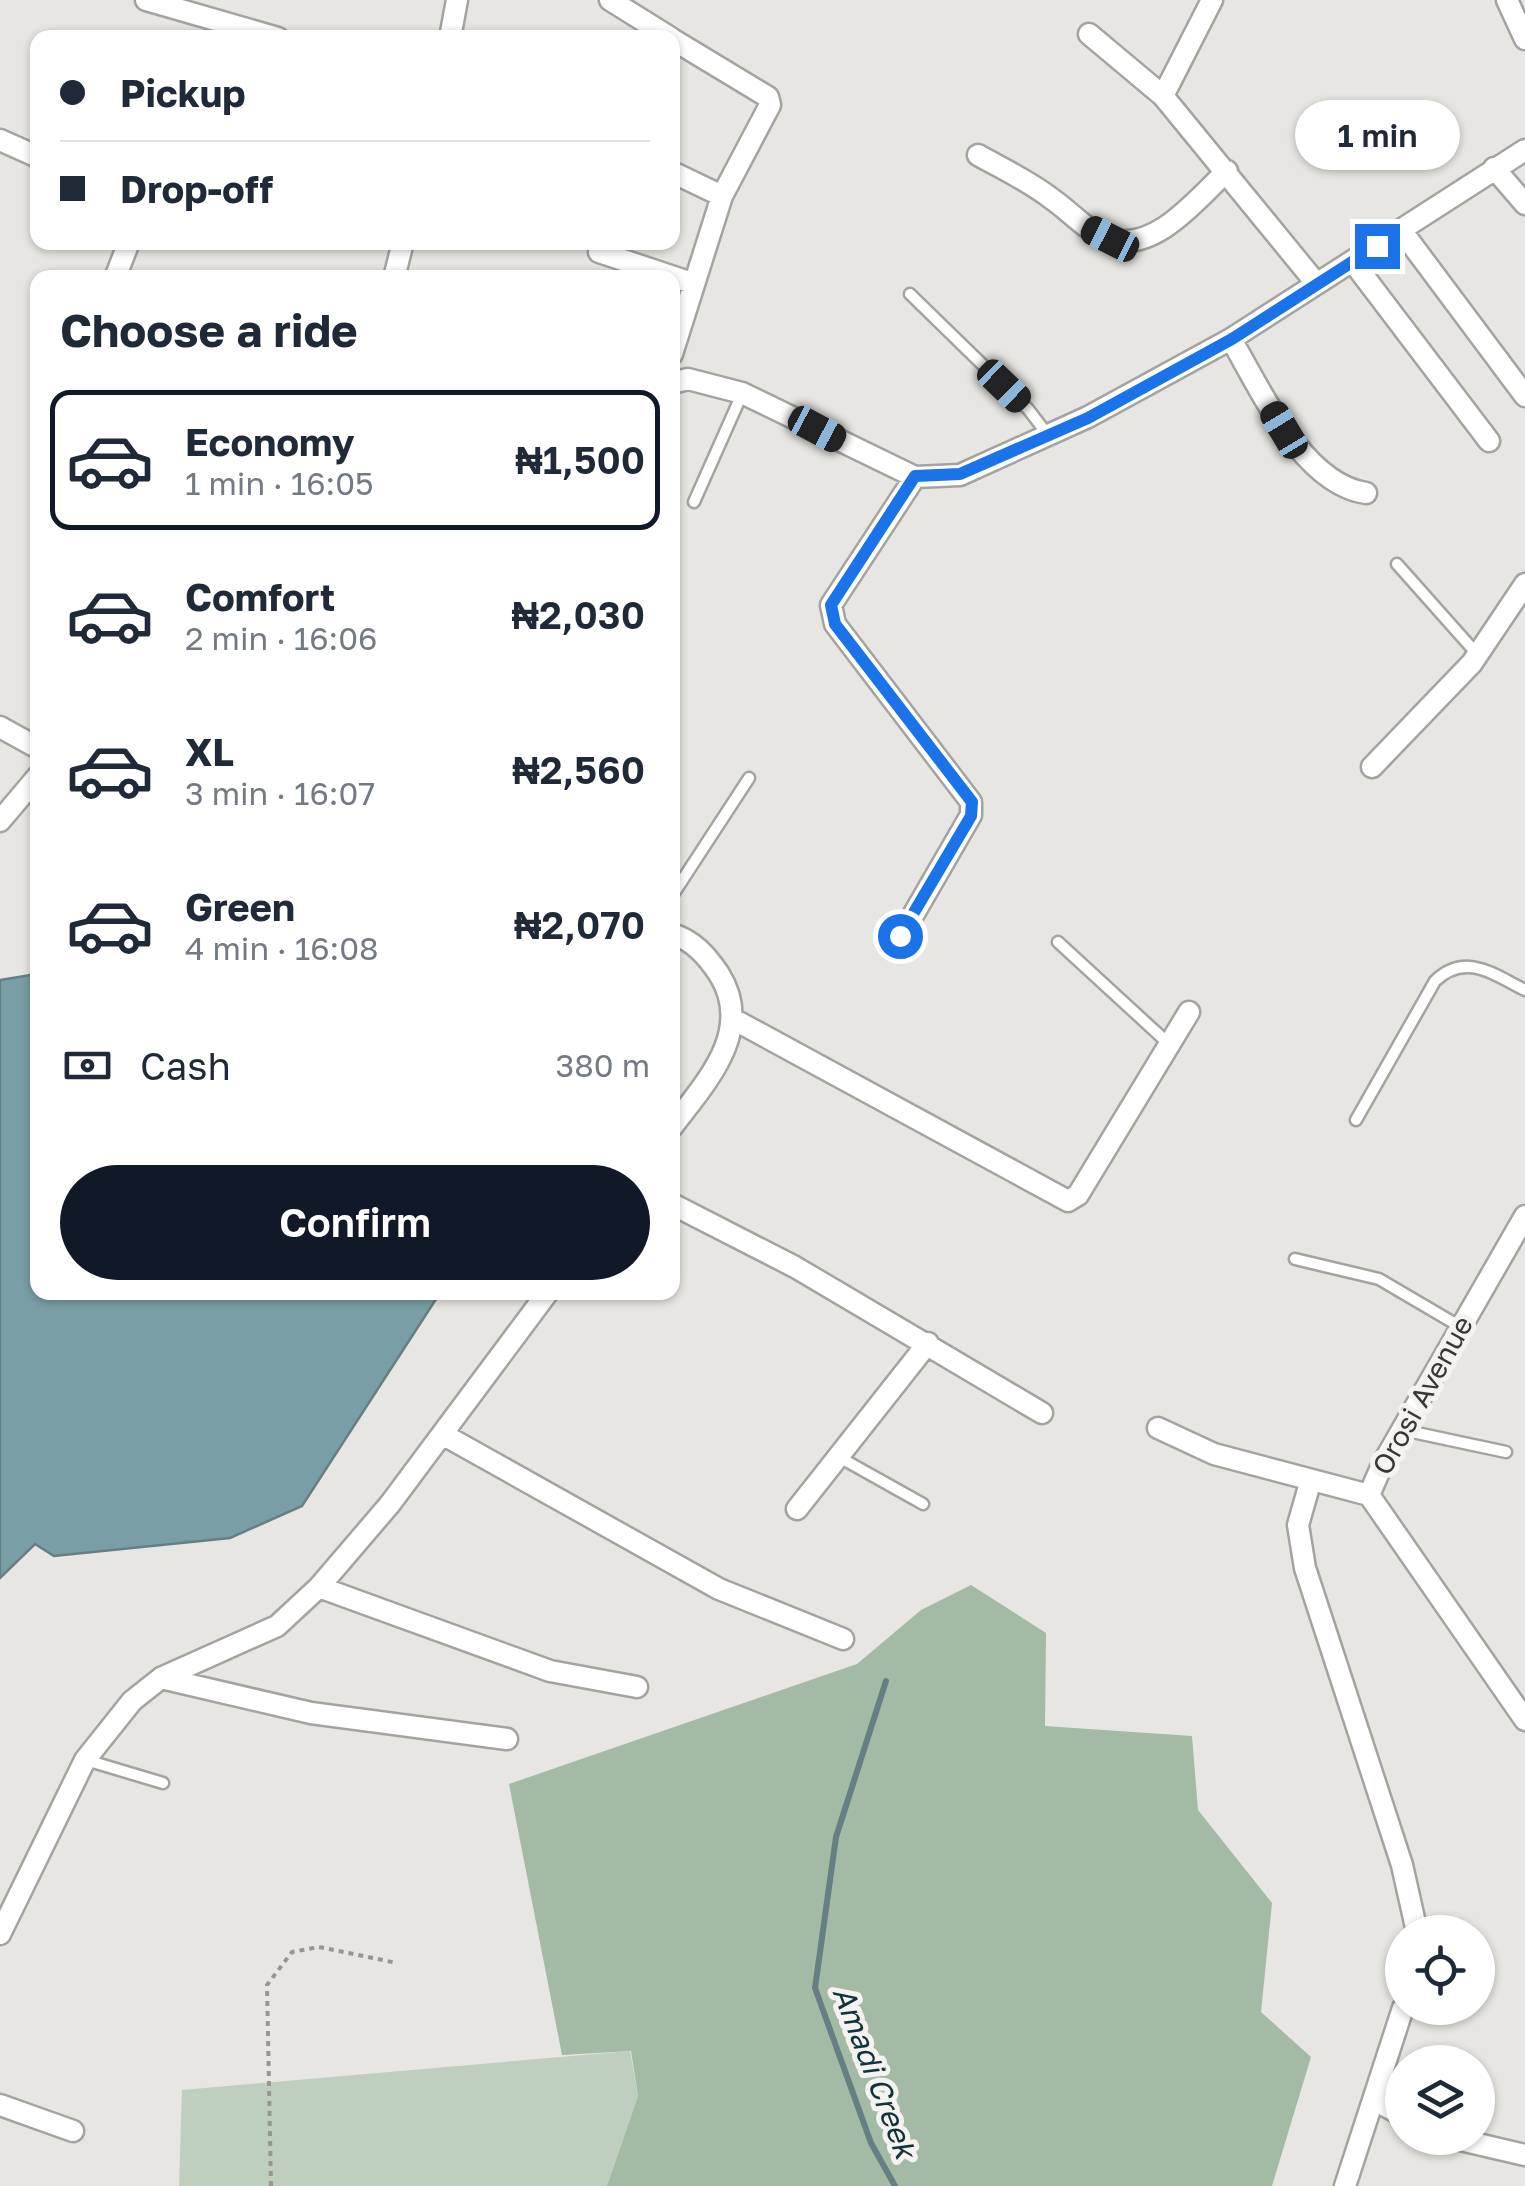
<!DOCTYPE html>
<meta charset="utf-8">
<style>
:root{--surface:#fff;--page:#f6f6f7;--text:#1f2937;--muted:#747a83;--line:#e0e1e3;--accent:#111827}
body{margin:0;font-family:"Golos Text",sans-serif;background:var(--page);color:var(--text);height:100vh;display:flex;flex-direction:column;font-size:38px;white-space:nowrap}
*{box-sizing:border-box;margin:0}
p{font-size:32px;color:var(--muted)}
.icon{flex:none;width:55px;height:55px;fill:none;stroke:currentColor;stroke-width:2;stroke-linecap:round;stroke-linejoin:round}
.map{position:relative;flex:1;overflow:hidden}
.side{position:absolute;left:30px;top:270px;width:650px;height:1030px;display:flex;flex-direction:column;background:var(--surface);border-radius:20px;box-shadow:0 2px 8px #0004}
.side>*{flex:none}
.top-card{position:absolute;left:30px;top:30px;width:650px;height:220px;border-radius:20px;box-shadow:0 2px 8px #0004;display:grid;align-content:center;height:220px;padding:0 30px;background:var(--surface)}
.controls{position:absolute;left:1385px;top:1915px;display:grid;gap:20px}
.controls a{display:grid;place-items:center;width:110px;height:110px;border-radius:50%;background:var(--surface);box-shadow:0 2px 8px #0004;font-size:50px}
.end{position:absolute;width:45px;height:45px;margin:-22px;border:12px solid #1a73e8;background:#fff;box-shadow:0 0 0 5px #fff}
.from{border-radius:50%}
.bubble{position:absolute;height:70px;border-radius:35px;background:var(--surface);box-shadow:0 2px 8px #0004;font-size:32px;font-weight:600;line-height:70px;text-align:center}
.car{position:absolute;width:30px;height:60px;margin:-30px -15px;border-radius:12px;box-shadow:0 0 8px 2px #0007;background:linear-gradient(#222 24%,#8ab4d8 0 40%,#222 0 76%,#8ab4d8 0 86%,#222 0)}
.top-card b{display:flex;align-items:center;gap:35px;height:95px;font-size:38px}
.top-card b+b{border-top:2px solid var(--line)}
.top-card i{width:25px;height:25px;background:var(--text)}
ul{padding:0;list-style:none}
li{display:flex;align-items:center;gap:30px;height:140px;margin:0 20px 15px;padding:0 10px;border:5px solid transparent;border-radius:20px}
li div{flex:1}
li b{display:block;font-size:38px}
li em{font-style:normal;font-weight:600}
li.on{border-color:var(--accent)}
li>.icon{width:90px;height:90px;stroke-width:1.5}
h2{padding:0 30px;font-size:45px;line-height:120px}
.pay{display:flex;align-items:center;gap:25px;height:110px;padding:0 30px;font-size:38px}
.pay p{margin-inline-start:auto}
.action{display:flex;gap:20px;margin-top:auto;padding:20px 30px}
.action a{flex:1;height:115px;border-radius:60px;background:var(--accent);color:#fff;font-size:40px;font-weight:600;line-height:115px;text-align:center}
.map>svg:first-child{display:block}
.green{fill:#becebf}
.forest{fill:#a3bba4}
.water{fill:#7a9ea6;stroke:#667f84;stroke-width:2.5}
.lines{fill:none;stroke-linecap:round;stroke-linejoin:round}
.stream{stroke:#667f84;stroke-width:6}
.service-casing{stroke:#a4a3a0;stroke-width:15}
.minor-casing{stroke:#a4a3a0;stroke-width:25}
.path{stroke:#969693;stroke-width:4;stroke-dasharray:5 5;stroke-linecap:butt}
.service{stroke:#fff;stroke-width:10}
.minor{stroke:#fff;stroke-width:20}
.route{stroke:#1a73e8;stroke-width:12}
.labels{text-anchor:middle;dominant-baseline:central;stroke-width:10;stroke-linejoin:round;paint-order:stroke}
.street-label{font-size:28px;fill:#373735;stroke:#f4f3f0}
.water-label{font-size:30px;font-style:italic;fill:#0f333a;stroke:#f4f3f0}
</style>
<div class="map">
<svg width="1525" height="2186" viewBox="0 0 1525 2186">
<rect width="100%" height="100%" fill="#e7e6e2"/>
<path class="green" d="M 630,2051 L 638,2096 L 607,2186 L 179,2186 L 182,2090 Z"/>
<path class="forest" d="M 971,1585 L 1046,1633 L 1045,1726 L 1192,1736 L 1198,1810 L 1272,1903 L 1261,2012 L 1311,2057 L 1272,2186 L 607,2186 L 638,2096 L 631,2051 L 562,2055 L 509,1784 L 857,1664 L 921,1610 Z"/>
<path class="water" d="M 37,974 L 38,1292 L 440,1293 L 302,1506 L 230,1538 L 54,1556 L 35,1544 L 0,1578 L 0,980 Z"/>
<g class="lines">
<path class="stream" d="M 886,1681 L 836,1837 L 815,1988 L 871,2143 L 895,2186"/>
<defs>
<path id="service" d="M 910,294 L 1028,409 L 1048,435
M 694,502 L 742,394
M 1397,564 L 1477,654
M 672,896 L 749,778
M 1058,942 L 1169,1044
M 1356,1120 L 1435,981 C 1465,952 1493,974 1525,990
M 1295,1259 L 1379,1279 L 1459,1326
M 1403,1430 L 1506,1452
M 839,1457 L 923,1504
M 86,1760 L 163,1783"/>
<path id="minor" d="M 146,0 L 278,38
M 610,0 L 671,38
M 1507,0 L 1525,39
M 1089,34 L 1163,96 L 1316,283
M 450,38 L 457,0
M 672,39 L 768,97 L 770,105 L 722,196 L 672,354
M 1163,96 L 1212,0
M 0,140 L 38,157
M 978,155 C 1003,169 1029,181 1052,199 C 1071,212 1087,232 1110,239 C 1155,253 1198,198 1227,171
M 1494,168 L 1525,204
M 672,172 L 722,196
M 1401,230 L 1525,396
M 599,252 L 692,283
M 1353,262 L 1489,441
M 115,278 L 129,242
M 394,278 L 403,242
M 1231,339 C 1260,389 1303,484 1366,493
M 672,383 L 688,379 L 742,393 L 915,477 L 960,475 L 1088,417 L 1231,339 L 1525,150
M 0,727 L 38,748
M 1372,767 L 1472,663 L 1525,584
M 0,821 L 38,776
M 672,934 C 693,940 707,956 719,974 C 755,1031 706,1082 672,1127
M 901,936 L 971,815 L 971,802 L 835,624 L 831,605 L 915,477
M 733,1019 L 1068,1201 L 1078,1195 L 1189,1012
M 672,1204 L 795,1267 L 1042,1413
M 1525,1216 L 1383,1463 L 1369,1495 L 1525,1720
M 1158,1428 L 1214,1454 L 1369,1495
M 442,1434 L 719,1589 L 843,1639
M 1310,1483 L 1298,1525 L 1305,1568 L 1402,1865 L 1417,1932
M 797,1509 L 928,1343
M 319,1587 L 550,1671 L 637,1687
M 161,1678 L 311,1713 L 507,1739
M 0,1934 L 85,1760 L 132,1701 L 161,1678 L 277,1626 L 319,1587 L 390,1504 L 548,1292
M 1374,2100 L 1402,2115
M 0,2105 L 73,2131
M 1452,2138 L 1525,2155
M 1345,2186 L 1403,2008"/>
</defs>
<use href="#service" class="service-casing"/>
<use href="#minor" class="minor-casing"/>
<path class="path" d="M 271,2186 L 267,1985 L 292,1952 L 319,1947 L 397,1963"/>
<use href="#service" class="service"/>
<use href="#minor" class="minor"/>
</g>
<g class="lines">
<path class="route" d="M 900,936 L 971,816 L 972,802 L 835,624 L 831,605 L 915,476 L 960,474 L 1088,418 L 1232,339 L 1377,246"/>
</g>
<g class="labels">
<g class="street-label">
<text transform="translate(1422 1395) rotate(-61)">Orosi Avenue</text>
</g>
<g class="water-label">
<text transform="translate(875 2072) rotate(69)">Amadi Creek</text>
</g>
</g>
</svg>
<div class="controls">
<a><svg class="icon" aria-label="locate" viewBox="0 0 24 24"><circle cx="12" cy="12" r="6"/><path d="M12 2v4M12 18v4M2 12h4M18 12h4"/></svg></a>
<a><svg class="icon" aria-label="layers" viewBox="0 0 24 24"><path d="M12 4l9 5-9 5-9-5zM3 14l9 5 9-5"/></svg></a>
</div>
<i class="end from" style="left:900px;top:936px"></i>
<i class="end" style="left:1377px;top:246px"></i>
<div class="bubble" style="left:1295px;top:100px;width:165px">1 min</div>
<i class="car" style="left:1110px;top:239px;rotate:297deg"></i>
<i class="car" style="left:1004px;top:386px;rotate:134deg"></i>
<i class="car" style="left:817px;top:429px;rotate:118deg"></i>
<i class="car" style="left:1284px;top:430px;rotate:329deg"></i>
<div class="top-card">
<b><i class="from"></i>Pickup</b>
<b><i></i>Drop-off</b>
</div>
<section class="side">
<h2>Choose a ride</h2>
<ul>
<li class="on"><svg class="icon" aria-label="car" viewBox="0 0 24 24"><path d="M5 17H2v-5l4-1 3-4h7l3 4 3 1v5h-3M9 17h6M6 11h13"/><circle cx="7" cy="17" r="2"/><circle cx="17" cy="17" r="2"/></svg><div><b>Economy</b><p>1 min · 16:05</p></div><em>₦1,500</em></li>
<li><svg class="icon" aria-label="car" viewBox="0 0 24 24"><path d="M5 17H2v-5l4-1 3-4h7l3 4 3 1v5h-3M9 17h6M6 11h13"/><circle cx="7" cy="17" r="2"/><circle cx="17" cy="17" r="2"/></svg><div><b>Comfort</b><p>2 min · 16:06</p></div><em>₦2,030</em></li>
<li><svg class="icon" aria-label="car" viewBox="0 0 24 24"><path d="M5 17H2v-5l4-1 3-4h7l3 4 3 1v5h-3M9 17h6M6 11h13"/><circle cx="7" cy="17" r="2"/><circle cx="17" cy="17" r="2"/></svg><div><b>XL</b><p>3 min · 16:07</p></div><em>₦2,560</em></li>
<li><svg class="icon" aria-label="car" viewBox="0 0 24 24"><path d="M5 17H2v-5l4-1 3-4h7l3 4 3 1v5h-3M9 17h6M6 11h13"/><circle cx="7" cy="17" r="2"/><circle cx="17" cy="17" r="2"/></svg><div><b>Green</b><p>4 min · 16:08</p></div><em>₦2,070</em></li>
</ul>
<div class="pay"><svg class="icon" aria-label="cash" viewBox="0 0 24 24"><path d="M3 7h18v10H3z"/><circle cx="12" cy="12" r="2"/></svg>Cash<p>380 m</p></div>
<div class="action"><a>Confirm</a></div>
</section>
</div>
